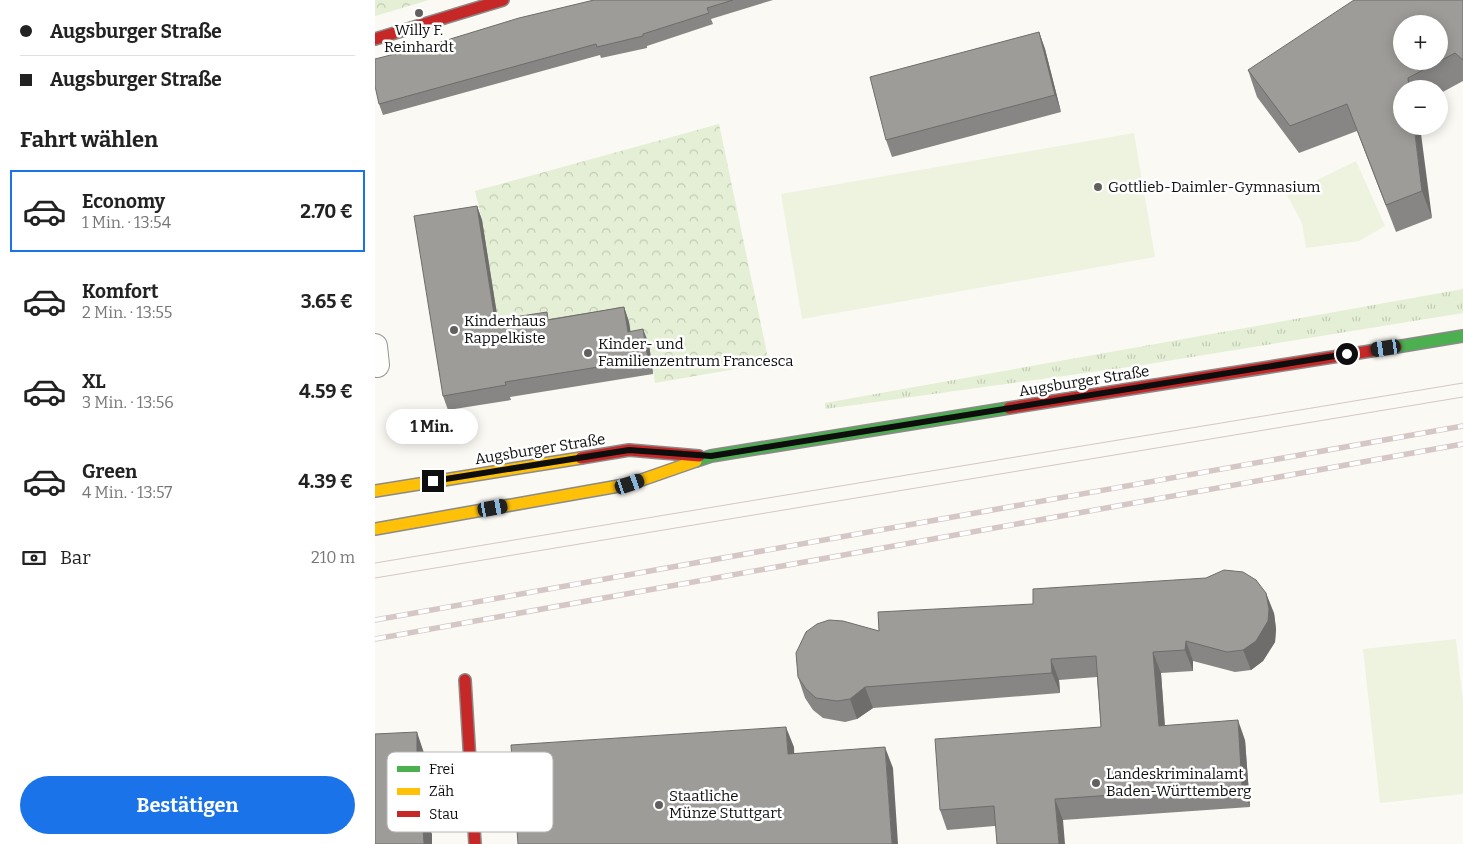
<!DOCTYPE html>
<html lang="de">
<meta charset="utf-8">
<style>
:root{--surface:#fff;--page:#f2f2f2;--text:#222;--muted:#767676;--line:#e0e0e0;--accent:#1a73e8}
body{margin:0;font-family:Bitter,serif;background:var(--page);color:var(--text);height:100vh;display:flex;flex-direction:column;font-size:19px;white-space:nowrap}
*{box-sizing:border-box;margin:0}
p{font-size:16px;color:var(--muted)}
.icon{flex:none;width:28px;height:28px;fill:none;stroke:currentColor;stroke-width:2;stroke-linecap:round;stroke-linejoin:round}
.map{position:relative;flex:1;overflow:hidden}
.panel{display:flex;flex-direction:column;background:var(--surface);width:375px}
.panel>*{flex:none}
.hud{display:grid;align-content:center;height:110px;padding:0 20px;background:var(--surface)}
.fabs{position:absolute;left:1018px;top:15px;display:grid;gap:10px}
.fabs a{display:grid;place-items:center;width:55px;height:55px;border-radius:50%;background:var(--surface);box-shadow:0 2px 12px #0003;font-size:25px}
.end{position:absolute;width:22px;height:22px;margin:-11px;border:6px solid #0e0e0e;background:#fff;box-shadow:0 0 0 2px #fff}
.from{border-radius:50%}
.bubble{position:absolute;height:35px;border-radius:18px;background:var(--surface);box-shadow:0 2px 12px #0003;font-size:16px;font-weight:700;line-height:35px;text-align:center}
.car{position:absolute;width:15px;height:30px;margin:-15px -8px;border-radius:6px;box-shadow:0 0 4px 1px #0007;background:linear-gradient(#222 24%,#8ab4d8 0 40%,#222 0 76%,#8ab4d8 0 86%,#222 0)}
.hud b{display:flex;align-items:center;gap:18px;height:48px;font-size:19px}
.hud b+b{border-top:1px solid var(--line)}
.hud i{width:12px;height:12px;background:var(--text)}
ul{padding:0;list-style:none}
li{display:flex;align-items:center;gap:15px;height:82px;margin:0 10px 8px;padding:0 10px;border:2px solid transparent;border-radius:0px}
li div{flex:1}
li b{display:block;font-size:19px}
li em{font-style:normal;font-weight:700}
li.selected{border-color:var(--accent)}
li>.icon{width:45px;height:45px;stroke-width:1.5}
h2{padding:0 20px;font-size:22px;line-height:60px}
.pay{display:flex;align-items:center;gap:12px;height:55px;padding:0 20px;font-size:19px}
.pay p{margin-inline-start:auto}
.button{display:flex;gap:10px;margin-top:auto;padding:10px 20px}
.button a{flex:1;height:58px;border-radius:30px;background:var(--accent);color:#fff;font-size:20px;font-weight:700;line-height:58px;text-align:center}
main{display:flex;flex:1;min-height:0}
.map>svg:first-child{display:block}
.grass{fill:url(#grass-tufts)}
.park{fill:url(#park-crowns)}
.pitch{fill:#edf3df}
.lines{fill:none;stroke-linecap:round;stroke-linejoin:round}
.street-casing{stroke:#949492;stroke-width:26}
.fast-casing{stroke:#8b8a88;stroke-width:14}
.slow-casing{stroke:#8b8a88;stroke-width:14}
.jam-casing{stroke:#8b8a88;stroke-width:14}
.street{stroke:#fefefd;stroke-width:24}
.fast{stroke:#4caf50;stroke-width:11}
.slow{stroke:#ffc107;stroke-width:11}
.jam{stroke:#c62828;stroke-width:11}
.tram{stroke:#d5c7c6;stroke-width:1}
.rail-casing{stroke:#d5c7c6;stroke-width:5.5}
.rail{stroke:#fff;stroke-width:4;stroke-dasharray:11;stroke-linecap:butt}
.wall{fill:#888684}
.shaded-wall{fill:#6f6d6b}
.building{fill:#9e9c99;stroke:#6f6d6b;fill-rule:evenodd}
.route{stroke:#0e0e0e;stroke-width:6}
.poi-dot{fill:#61605e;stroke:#fff;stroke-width:2}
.labels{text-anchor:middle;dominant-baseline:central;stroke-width:5;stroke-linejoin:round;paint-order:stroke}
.poi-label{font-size:15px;fill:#0e0e0e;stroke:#fff;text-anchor:start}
.street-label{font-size:15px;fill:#0e0e0e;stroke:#fff}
.key{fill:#fff;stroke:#b7b7b7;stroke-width:1}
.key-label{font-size:14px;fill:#0e0e0e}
</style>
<main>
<section class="panel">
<div class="hud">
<b><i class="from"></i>Augsburger Straße</b>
<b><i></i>Augsburger Straße</b>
</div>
<h2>Fahrt wählen</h2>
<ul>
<li class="selected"><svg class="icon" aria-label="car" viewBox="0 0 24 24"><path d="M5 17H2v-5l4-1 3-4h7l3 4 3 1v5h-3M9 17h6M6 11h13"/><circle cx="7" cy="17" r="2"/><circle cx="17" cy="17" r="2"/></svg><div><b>Economy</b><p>1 Min. · 13:54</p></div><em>2.70 €</em></li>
<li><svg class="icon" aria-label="car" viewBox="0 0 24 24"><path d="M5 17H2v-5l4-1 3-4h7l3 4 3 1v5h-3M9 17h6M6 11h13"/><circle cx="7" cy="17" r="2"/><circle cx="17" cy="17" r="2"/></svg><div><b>Komfort</b><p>2 Min. · 13:55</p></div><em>3.65 €</em></li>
<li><svg class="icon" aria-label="car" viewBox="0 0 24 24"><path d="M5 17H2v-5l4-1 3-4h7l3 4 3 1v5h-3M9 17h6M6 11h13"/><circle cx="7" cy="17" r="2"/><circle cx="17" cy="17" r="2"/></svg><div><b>XL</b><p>3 Min. · 13:56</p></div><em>4.59 €</em></li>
<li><svg class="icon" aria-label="car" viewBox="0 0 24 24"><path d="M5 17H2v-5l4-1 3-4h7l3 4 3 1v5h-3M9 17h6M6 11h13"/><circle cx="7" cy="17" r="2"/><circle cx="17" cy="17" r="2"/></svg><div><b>Green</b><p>4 Min. · 13:57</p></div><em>4.39 €</em></li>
</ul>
<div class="pay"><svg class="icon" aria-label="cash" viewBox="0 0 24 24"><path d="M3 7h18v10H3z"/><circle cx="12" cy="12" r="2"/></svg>Bar<p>210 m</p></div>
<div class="button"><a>Bestätigen</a></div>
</section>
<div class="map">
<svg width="1088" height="844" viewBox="0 0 1088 844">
<defs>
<pattern id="grass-tufts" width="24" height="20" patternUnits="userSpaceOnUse" patternTransform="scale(1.25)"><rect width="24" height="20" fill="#e4efd5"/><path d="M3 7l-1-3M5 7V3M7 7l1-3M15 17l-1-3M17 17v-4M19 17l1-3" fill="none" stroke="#c2ccb6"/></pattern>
<pattern id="park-crowns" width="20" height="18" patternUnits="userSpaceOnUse" patternTransform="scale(1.25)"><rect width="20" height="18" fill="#e4efd5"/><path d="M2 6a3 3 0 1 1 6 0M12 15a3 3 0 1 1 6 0" fill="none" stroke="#c2ccb6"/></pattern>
</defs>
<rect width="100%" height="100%" fill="#faf9f4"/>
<path class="grass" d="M 1088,289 L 1088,313 L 761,366 L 450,409 L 450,403 Z"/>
<path class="park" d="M 0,0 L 54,0 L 0,16 Z
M 344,124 L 394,363 L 280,383 L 274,344 L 130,363 L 107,220 L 100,191 Z"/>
<path class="pitch" d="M 759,133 L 780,257 L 427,319 L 406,194 Z
M 981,161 L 1010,226 L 984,241 L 931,248 L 927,223 L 912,195 Z
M 1081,639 L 1088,702 L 1088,794 L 1005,803 L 988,649 Z"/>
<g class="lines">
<defs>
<path id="street" d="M 0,346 L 2,365"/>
<path id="fast" d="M 1021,347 L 1088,336
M 321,461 L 336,456 L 634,408"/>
<path id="slow" d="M 0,491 L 206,458
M 0,529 L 255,484 L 321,461"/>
<path id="jam" d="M 0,39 L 128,0
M 634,408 L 1021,347
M 206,458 L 254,450 L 324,456
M 90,680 L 100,844"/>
</defs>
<use href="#street" class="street-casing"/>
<use href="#fast" class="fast-casing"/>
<use href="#slow" class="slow-casing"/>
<use href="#jam" class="jam-casing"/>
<use href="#street" class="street"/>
<use href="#fast" class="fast"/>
<use href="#slow" class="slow"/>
<use href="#jam" class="jam"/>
<path class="tram" d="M 0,563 L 1088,383
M 0,578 L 1088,397"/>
<defs>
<path id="rail" d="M 0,620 L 1088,426
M 0,639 L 1088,444"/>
</defs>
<use href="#rail" class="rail-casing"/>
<use href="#rail" class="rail"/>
</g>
<path class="wall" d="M 219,0 L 398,0 L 336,19 L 338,24 L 272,46 L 272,48 L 226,58 L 225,55 L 8,115 L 4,104 L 59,44 Z
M 1088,0 L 1088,81 L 1064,94 L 1064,89 L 1026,89 L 1057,218 L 1021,232 L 982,131 L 924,153 L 882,97 L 873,70 Z
M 664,32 L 670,49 L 686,112 L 517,157 L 511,140 Z
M 102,206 L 107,220 L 123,320 L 174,319 L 249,307 L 254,322 L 255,331 L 274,344 L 278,374 L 135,397 L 136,400 L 73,410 L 68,396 Z
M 899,613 L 901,629 L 900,642 L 888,661 L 876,670 L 860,672 L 818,661 L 818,671 L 786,673 L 790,725 L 870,740 L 875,807 L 688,820 L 572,830 L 565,810 L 726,727 L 722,677 L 684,680 L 685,693 L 498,708 L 482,719 L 470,722 L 448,718 L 438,710 L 430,698 L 423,677 L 504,631 Z"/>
<path class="shaded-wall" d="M 664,32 L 670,49 L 686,112 L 680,95 Z
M 1033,78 L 1037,89 L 1034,89 Z
M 1039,126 L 1045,126 L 1057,218 L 1047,191 Z
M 102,206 L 107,220 L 125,334 L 120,320 Z
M 249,307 L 254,322 L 258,346 L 253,332 Z
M 268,329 L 274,344 L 278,374 L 273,359 Z
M 891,593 L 899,613 L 901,629 L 900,642 L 888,661 L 876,670 L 868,650 Z
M 811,641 L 818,661 L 818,671 L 810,650 Z
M 778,652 L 786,673 L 791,746 L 784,726 Z
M 676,659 L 684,680 L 685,693 L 677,673 Z
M 490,687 L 498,708 L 482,719 L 475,699 Z
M 863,720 L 870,740 L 875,807 L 867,786 Z
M 411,727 L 419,747 L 420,775 L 413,754 Z
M 42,732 L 51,759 L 52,822 L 57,834 L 57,844 L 49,844 L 42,808 Z
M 510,747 L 518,768 L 523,844 L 517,844 Z
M 680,799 L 688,820 L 690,844 L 684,844 Z"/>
<path class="building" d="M 219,0 L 358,0 L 332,8 L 334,13 L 268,34 L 268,36 L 222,47 L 221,44 L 4,104 L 0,86 L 0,59 L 59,44 L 144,18 Z
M 979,0 L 1088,0 L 1088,60 L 1080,53 L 1033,78 L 1034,89 L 1026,89 L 1026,126 L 1039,126 L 1047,191 L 1011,205 L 972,104 L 915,126 L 873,70 ZM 1026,24 L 1064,24 L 1064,61 L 1026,61 Z
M 664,32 L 680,95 L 511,140 L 495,77 Z
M 102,206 L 120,320 L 172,312 L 173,320 L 249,307 L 253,332 L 268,329 L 273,359 L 130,382 L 131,385 L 68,396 L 39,216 Z
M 849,570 L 868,572 L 881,580 L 891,593 L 894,609 L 893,621 L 881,641 L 868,650 L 852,652 L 811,641 L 810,650 L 778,652 L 784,726 L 863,720 L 867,786 L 680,799 L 684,844 L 622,844 L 619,806 L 565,810 L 560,739 L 726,727 L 721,656 L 676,659 L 677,673 L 490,687 L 475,699 L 462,701 L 441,698 L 431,689 L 423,677 L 421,653 L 431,632 L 442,624 L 454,620 L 468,621 L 504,631 L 503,612 L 658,604 L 658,589 L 831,578 Z
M 411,727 L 413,754 L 510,747 L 517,844 L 143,844 L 136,745 Z
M 42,732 L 42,808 L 47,808 L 49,844 L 0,844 L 0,734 Z"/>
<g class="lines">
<path class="route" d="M 58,481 L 254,450 L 336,456 L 972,354"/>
</g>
<g class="poi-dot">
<circle cx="44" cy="13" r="5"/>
<circle cx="723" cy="187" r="5"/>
<circle cx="79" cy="330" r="5"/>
<circle cx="213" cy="353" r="5"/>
<circle cx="721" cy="783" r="5"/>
<circle cx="284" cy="805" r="5"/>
</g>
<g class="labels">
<g class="poi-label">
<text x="44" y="30" text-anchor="middle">Willy F.<tspan x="44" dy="17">Reinhardt</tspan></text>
<text x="733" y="187">Gottlieb-Daimler-Gymnasium</text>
<text x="89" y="321">Kinderhaus<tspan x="89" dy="17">Rappelkiste</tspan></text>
<text x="223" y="344">Kinder- und<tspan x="223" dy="17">Familienzentrum Francesca</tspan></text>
<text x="731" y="774">Landeskriminalamt<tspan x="731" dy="17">Baden-Württemberg</tspan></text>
<text x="294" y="796">Staatliche<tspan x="294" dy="17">Münze Stuttgart</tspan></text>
</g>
<g class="street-label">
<text transform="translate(709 381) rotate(-9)">Augsburger Straße</text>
<text transform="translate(165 449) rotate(-9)">Augsburger Straße</text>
</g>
</g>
<rect x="12" y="752" width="166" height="80" rx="8" class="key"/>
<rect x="22" y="766" width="23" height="6" fill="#4caf50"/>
<rect x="22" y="788" width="23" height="7" fill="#ffc107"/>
<rect x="22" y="811" width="23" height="6" fill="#c62828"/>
<g class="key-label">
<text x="54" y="774">Frei</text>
<text x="54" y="796">Zäh</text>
<text x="54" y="819">Stau</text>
</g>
</svg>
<div class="fabs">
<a>+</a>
<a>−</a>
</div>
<i class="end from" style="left:972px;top:354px"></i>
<i class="end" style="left:58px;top:481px"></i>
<div class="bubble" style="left:11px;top:409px;width:92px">1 Min.</div>
<i class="car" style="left:1011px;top:348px;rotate:261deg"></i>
<i class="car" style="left:255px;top:484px;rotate:71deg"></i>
<i class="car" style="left:118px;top:508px;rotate:80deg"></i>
</div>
</main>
